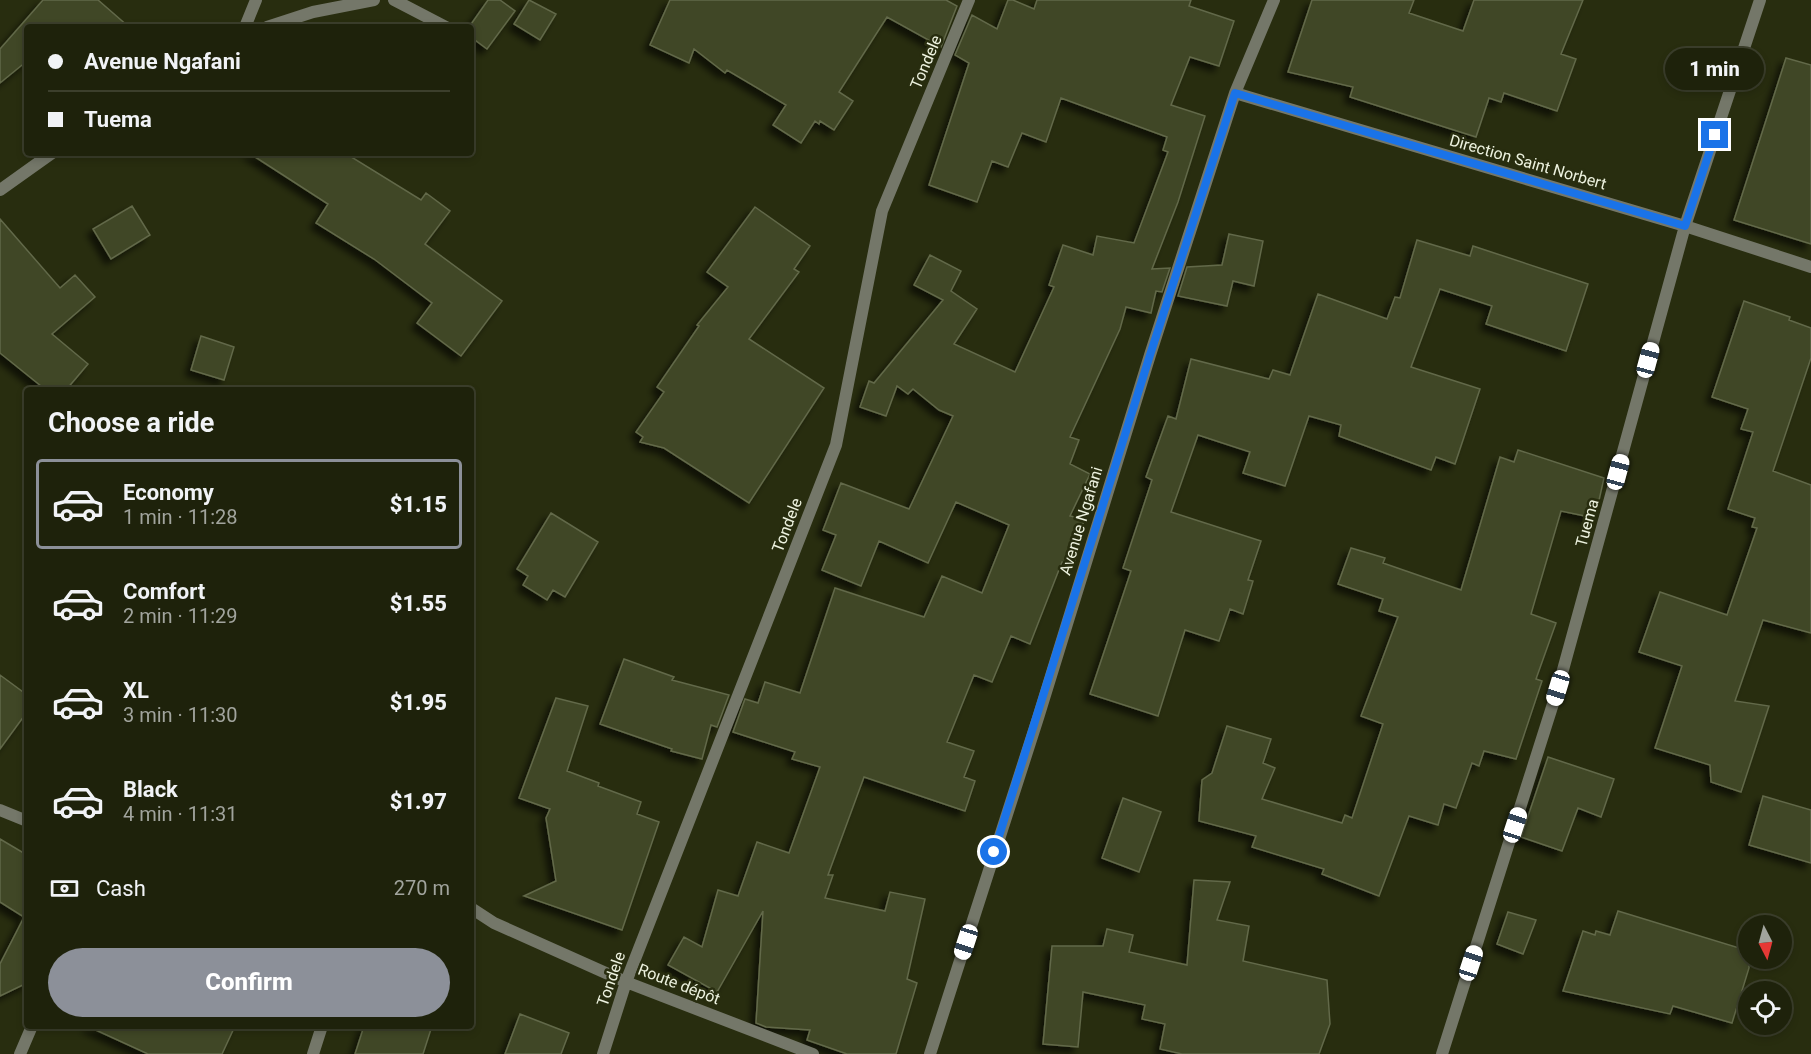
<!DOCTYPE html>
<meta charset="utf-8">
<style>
:root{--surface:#1e220b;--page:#262a14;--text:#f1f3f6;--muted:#a1a49d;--line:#3c3f2c;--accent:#8c9099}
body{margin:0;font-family:Roboto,sans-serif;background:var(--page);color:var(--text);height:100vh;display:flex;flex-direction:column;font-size:22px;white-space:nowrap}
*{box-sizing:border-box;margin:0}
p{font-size:20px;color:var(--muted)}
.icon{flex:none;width:33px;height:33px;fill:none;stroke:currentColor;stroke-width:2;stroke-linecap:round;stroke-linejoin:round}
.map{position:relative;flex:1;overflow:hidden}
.drawer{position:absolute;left:24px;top:387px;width:450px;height:642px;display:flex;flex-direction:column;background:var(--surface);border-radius:6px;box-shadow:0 3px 9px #0003,0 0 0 2px var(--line)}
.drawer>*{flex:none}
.banner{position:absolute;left:24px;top:24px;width:450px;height:132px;border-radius:6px;box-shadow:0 3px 9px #0003,0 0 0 2px var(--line);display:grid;align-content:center;height:132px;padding:0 24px;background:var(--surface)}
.needle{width:39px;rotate:174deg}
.controls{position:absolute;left:1738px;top:915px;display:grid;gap:12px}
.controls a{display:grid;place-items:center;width:54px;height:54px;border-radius:50%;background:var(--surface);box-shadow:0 3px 9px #0003,0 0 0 2px var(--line);font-size:30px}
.end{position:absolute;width:27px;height:27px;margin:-14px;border:8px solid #1a73e8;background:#fff;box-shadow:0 0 0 3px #fff}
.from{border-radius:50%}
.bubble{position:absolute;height:42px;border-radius:21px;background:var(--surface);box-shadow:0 3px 9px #0003,0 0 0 2px var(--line);font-size:20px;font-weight:800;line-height:42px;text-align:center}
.car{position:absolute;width:18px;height:36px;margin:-18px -9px;border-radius:8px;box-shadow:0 0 4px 2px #0007;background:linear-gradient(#fff 24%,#345 0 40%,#fff 0 76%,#345 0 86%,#fff 0)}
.banner b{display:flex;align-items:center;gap:21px;height:57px;font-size:22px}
.banner b+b{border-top:2px solid var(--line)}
.banner i{width:15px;height:15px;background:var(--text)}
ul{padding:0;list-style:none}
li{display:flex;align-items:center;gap:18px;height:90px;margin:0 12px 9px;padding:0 12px;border:3px solid transparent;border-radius:6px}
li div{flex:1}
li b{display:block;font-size:22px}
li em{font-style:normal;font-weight:800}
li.on{border-color:var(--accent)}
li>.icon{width:54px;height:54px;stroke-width:1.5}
h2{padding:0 24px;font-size:27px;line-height:72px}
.pay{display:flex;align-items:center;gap:15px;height:66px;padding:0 24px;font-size:22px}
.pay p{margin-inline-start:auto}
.primary-button{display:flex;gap:12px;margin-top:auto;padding:12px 24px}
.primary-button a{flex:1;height:69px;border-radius:36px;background:var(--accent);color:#fff;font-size:24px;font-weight:800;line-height:69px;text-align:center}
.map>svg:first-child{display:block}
.building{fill:#404627;stroke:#626949;stroke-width:1.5;filter:url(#shadow)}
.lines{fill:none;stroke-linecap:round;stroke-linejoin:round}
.street{stroke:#747769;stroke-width:12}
.route{stroke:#1a73e8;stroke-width:8}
.labels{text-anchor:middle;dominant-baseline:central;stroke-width:5;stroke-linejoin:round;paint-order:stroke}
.street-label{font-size:16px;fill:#edf2df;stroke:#282d0f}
</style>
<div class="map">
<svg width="1811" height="1054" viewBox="0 0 1811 1054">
<defs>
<filter id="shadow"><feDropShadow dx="-5.5" dy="5.5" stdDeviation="3" flood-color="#0009"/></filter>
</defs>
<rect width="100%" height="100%" fill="#282d0f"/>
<path class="building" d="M 43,0 L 98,0 L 129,27 L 27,27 L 27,61 L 0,83 L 0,49 Z
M 488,0 L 500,0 L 515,11 L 487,49 L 471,37 L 471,27 L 469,27 Z
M 529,0 L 556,14 L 540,40 L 514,24 Z
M 670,0 L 946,0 L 957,6 L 941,47 L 887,17 L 839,92 L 853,101 L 834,130 L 820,121 L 819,124 L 815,121 L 801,143 L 773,125 L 786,105 L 727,70 L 725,73 L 694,49 L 689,63 L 650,45 Z
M 1008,0 L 1013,0 L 1034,9 L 1037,0 L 1191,0 L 1189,6 L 1234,21 L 1219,66 L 1190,57 L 1171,105 L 1205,116 L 1178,202 L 1152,269 L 1170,268 L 1162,292 L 1156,291 L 1151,313 L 1126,307 L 1120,329 L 1070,437 L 1079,440 L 1070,464 L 1090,474 L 1070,516 L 1084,519 L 1074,564 L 1062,562 L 1030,644 L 1011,636 L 992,682 L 974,675 L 947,742 L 974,751 L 964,777 L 975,781 L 965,811 L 864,777 L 828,875 L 833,875 L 825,898 L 885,911 L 890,892 L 925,899 L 907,979 L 917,983 L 896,1054 L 847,1054 L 807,1040 L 810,1030 L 766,1027 L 756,1023 L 763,911 L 717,992 L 668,965 L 684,937 L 702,947 L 718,890 L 738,896 L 757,842 L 789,853 L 820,767 L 792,759 L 795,752 L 733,732 L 745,699 L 758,703 L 765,682 L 800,693 L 835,588 L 924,617 L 942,576 L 982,593 L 1009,525 L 956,502 L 928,563 L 879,541 L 861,586 L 822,570 L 836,535 L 823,530 L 841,483 L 909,509 L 953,416 L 939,410 L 913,389 L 908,394 L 897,386 L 886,416 L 860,407 L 869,381 L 874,383 L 943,300 L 914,285 L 930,255 L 961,271 L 951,291 L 977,309 L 954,344 L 1015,372 L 1054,287 L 1049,285 L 1063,245 L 1093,255 L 1097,236 L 1134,243 L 1168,152 L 1163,150 L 1167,137 L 1061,98 L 1046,142 L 1022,133 L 1008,167 L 992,161 L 977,202 L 929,185 L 969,63 L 955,55 L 972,15 L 997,29 Z
M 1312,0 L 1414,0 L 1409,13 L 1463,31 L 1474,0 L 1583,0 L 1561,54 L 1576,59 L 1557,111 L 1504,93 L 1501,102 L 1489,98 L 1476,137 L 1350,97 L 1353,87 L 1288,72 Z
M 1786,58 L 1811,65 L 1811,244 L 1734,220 Z
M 249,153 L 345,153 L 421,200 L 426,193 L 450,211 L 425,244 L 502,301 L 461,356 L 417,323 L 432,303 L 374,259 L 316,223 L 328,204 Z
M 132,206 L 150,235 L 111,259 L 93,229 Z
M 755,207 L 810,246 L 794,269 L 799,272 L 749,339 L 824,388 L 749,503 L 664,448 L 640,442 L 643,437 L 636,432 L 664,392 L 657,387 L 699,326 L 697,325 L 728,287 L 707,272 Z
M 0,219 L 60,288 L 75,275 L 95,297 L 52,334 L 88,364 L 66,390 L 46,390 L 0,353 Z
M 1229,234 L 1263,241 L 1254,286 L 1233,281 L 1227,306 L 1178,296 L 1187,267 L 1222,265 Z
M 1417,240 L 1470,256 L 1473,246 L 1588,284 L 1566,351 L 1486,324 L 1492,306 L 1440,289 L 1411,367 L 1480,389 L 1455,464 L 1436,457 L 1431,470 L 1339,436 L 1341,425 L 1309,416 L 1285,486 L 1243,473 L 1250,452 L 1198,435 L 1171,512 L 1261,541 L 1248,580 L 1253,581 L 1243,614 L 1230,609 L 1219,641 L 1185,630 L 1158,716 L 1090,694 L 1131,571 L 1123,568 L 1152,480 L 1146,477 L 1168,416 L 1176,419 L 1191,359 L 1269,379 L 1273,370 L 1290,375 L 1318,294 L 1387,319 L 1395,297 L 1400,298 Z
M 1744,301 L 1790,317 L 1789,320 L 1811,328 L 1811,358 L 1773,471 L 1811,485 L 1811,633 L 1763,620 L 1735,701 L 1769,706 L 1741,792 L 1711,782 L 1710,765 L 1655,748 L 1682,666 L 1639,652 L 1660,592 L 1727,615 L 1757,528 L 1752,527 L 1755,518 L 1728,509 L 1753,432 L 1741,429 L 1748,409 L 1712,397 Z
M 201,336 L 234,347 L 224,380 L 191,370 Z
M 1518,450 L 1604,478 L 1595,518 L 1561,511 L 1531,614 L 1556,623 L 1536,679 L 1542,681 L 1516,759 L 1484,751 L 1479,766 L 1472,763 L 1456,808 L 1444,804 L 1438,825 L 1409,816 L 1379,896 L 1322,874 L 1324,869 L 1252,847 L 1256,836 L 1199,821 L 1202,780 L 1212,773 L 1227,726 L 1271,739 L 1263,763 L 1275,768 L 1262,799 L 1342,823 L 1345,815 L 1352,818 L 1383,724 L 1361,716 L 1398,617 L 1379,611 L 1383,599 L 1338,584 L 1351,548 L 1385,558 L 1383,563 L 1461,590 L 1500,457 L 1514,462 Z
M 551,513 L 598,542 L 565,597 L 553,590 L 547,600 L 523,585 L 528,576 L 517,569 Z
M 624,659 L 674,677 L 672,680 L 729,695 L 717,727 L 711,725 L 702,759 L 671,751 L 672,749 L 600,724 Z
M 0,675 L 27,695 L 27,712 L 0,749 Z
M 556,698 L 588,706 L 567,771 L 599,783 L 598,786 L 641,802 L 637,814 L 659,822 L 622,930 L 524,896 L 556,881 L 546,818 L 550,809 L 519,798 Z
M 1548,757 L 1614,779 L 1601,817 L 1578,808 L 1562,851 L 1521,837 Z
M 1763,796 L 1811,810 L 1811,863 L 1749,845 Z
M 1123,798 L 1161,812 L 1139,872 L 1102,858 Z
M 0,839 L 27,855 L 27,983 L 0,996 L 0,964 L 24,917 L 0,902 Z
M 1194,880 L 1230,882 L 1217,920 L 1249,926 L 1243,961 L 1327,980 L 1330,1024 L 1319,1054 L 1182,1054 L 1160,1049 L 1165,1024 L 1142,1019 L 1145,1005 L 1083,992 L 1078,1047 L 1043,1044 L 1052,946 L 1103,946 L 1107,929 L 1133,935 L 1129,952 L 1187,965 Z
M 1618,911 L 1749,951 L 1749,968 L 1732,1023 L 1673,1006 L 1670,1014 L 1563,991 L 1583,931 L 1595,935 L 1596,931 L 1610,935 Z
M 1508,912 L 1536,920 L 1523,954 L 1497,944 Z
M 520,1014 L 569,1033 L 561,1054 L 505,1054 Z
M 87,1026 L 235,1026 L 222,1054 L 148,1054 Z
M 364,1026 L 432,1026 L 423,1054 L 355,1054 Z"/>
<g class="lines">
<path class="street" d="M 394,0 L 446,27
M 245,27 L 256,0
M 267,27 L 313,12 L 374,0
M 1235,93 L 1685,226 L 1811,267
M 0,190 L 52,153
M 0,810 L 27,821
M 471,908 L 494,923 L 626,982 L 813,1054
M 20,1054 L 32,1026
M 313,1054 L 322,1026
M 603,1054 L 626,982 L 836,445 L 882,211 L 969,0
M 930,1054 L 1038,718 L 1150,355 L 1235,93 L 1274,0
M 1442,1054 L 1558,688 L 1685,226 L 1760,0"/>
</g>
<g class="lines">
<path class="route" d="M 994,852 L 1150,355 L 1235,93 L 1685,226 L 1715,135"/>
</g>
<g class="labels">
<g class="street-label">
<text transform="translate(926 62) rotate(-67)">Tondele</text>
<text transform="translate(1528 162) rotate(16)">Direction Saint Norbert</text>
<text transform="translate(1081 521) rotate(-73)">Avenue Ngafani</text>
<text transform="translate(1587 523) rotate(-75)">Tuema</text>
<text transform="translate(787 525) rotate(-69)">Tondele</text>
<text transform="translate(611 979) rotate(-71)">Tondele</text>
<text transform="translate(679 984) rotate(21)">Route dépôt</text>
</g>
</g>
</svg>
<div class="controls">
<a><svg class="needle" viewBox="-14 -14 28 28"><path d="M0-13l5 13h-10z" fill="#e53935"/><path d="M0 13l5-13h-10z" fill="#a1a49d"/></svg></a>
<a><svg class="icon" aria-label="locate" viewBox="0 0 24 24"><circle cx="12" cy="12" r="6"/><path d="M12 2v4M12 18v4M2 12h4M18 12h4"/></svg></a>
</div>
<i class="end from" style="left:994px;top:852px"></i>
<i class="end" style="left:1715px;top:135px"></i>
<div class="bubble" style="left:1665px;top:48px;width:99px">1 min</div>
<i class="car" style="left:1648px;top:360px;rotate:15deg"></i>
<i class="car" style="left:1618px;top:472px;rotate:15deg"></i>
<i class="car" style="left:1558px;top:688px;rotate:197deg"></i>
<i class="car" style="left:1515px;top:825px;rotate:18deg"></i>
<i class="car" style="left:966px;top:942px;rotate:198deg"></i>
<i class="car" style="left:1471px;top:963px;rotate:18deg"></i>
<div class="banner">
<b><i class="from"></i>Avenue Ngafani</b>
<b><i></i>Tuema</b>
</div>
<section class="drawer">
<h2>Choose a ride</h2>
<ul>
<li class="on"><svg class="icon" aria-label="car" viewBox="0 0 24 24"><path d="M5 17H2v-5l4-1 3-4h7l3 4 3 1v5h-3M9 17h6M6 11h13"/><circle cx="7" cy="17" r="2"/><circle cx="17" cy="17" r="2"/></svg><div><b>Economy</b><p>1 min · 11:28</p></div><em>$1.15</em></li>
<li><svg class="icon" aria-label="car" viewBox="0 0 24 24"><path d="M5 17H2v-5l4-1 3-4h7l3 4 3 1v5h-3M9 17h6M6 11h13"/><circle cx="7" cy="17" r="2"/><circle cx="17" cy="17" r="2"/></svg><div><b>Comfort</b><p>2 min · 11:29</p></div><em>$1.55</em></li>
<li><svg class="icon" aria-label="car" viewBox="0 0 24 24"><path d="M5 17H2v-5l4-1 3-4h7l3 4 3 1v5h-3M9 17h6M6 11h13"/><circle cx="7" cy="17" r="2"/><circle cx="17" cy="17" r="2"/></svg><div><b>XL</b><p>3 min · 11:30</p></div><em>$1.95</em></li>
<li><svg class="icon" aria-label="car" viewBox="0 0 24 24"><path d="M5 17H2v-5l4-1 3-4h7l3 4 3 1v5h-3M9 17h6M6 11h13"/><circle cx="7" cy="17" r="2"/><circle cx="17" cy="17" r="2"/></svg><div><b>Black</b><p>4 min · 11:31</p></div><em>$1.97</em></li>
</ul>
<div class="pay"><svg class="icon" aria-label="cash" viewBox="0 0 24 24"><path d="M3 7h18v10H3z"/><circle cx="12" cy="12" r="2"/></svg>Cash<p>270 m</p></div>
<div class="primary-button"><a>Confirm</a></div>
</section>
</div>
